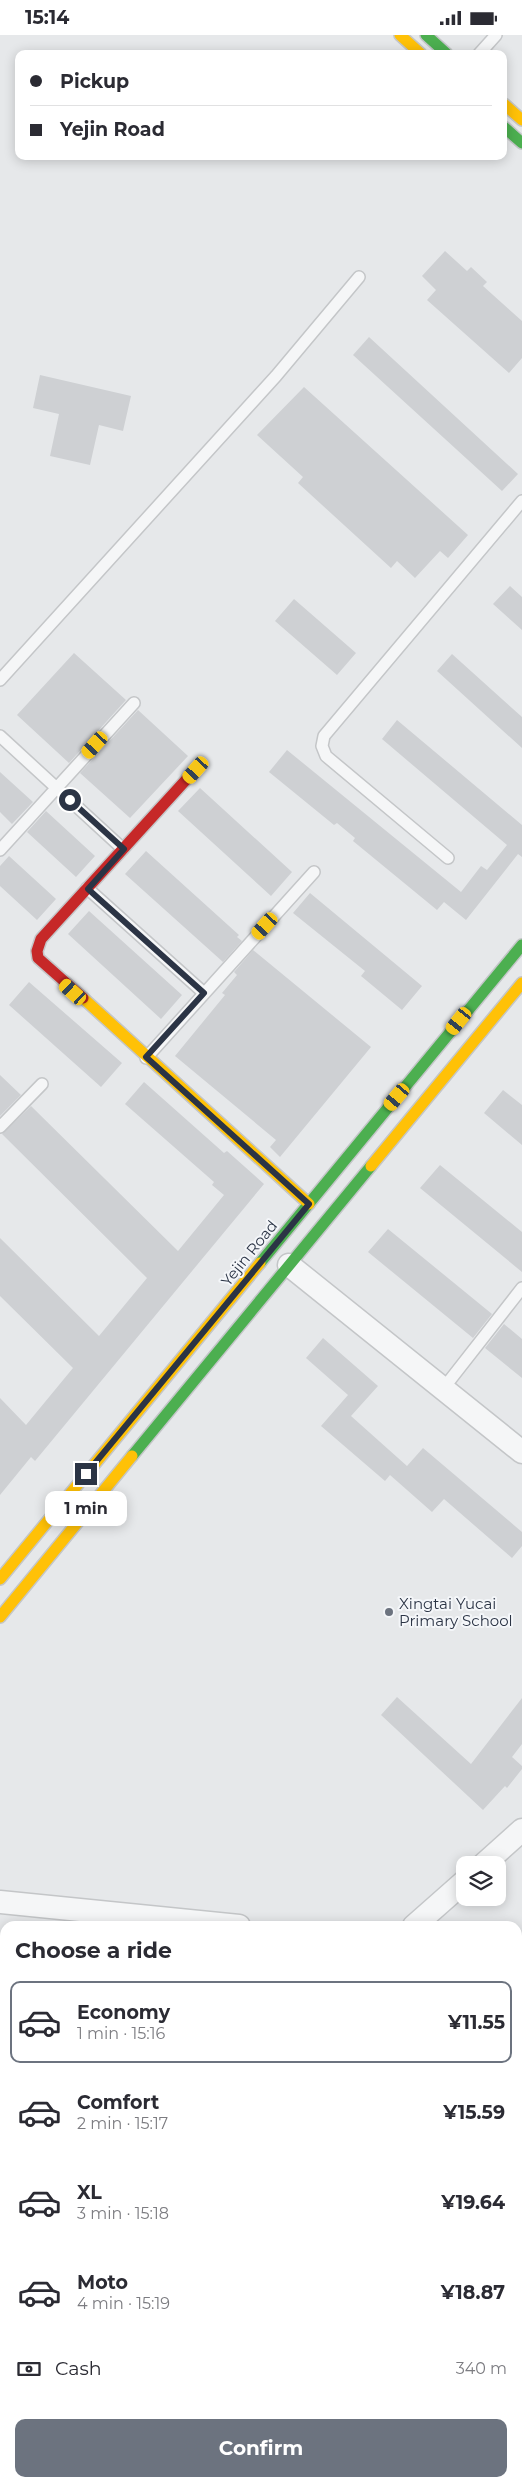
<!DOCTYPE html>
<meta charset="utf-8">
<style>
:root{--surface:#fff;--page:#f7f7f7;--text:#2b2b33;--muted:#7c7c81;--line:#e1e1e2;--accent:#6c737f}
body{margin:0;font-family:Montserrat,sans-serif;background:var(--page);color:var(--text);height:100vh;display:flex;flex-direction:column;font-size:19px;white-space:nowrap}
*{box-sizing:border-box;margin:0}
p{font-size:16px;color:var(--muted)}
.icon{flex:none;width:28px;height:28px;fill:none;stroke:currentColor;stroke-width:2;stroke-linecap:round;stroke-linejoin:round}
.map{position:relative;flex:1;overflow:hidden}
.drawer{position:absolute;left:0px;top:1886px;width:522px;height:566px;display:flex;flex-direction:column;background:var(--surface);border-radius:15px 15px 0 0;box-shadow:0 2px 12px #0003}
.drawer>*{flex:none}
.banner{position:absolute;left:15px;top:15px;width:492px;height:110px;border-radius:10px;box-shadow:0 2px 12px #0003;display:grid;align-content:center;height:110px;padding:0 15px;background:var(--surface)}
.buttons{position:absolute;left:456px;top:1821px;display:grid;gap:10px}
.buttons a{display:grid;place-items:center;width:50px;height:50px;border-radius:10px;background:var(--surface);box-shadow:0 2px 12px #0003;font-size:25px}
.end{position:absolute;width:22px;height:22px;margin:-11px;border:6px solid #2b3445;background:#fff;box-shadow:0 0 0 2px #fff}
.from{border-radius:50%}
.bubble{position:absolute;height:35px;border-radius:10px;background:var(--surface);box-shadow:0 2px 12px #0003;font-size:16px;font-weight:700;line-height:35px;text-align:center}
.car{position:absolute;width:15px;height:30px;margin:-15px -8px;border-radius:6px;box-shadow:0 0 4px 1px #0007;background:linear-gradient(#f5c518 24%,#345 0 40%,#f5c518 0 76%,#345 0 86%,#f5c518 0)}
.banner b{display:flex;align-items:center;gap:18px;height:48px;font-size:19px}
.banner b+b{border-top:1px solid var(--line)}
.banner i{width:12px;height:12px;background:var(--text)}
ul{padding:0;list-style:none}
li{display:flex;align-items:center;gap:15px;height:82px;margin:0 10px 8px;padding:0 5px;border:2px solid transparent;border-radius:10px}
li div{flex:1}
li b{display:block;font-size:19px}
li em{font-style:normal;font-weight:700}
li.active{border-color:var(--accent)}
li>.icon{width:45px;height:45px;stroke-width:1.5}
h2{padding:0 15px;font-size:22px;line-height:60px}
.pay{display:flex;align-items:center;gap:12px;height:55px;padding:0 15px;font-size:19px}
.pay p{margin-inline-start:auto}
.primary-button{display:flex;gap:10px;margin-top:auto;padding:10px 15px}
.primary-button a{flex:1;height:58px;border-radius:10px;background:var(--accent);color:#fff;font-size:20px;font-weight:700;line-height:58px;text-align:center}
.status{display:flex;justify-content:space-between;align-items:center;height:35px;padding:0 25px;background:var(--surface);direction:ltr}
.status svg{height:14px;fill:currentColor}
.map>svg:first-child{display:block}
.building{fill:#ced0d3}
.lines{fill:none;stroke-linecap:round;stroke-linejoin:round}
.lane-casing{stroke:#c4c6c8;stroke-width:14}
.street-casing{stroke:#c4c6c8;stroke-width:25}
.fast-casing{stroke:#c4c6c8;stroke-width:14}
.slow-casing{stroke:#c4c6c8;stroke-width:14}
.jam-casing{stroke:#c4c6c8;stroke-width:14}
.lane{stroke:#f5f6f7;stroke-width:11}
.street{stroke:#f5f6f7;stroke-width:22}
.fast{stroke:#4caf50;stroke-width:11}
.slow{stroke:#ffc107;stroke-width:11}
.jam{stroke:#c62828;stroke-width:11}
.route{stroke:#2b3445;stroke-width:6}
.poi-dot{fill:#6c737f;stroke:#f4f6f9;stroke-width:2}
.labels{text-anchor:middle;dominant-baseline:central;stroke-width:4;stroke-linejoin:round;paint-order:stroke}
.street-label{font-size:15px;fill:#2b3445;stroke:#f4f6f9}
.poi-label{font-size:15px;fill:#2b3445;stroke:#f4f6f9;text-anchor:start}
</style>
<div class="status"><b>15:14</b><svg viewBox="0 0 49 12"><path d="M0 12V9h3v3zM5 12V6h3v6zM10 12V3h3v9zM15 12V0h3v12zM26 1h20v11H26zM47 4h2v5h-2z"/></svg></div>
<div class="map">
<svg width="522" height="2452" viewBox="0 0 522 2452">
<rect width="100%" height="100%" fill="#e6e8ea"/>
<path class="building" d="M 445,216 L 467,236 L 471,232 L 487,247 L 483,251 L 522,286 L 522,323 L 509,338 L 427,265 L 436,255 L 422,241 Z
M 369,302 L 518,439 L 502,456 L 353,320 Z
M 40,340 L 131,361 L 123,396 L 99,390 L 90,430 L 50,421 L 59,379 L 33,373 Z
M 304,352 L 468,500 L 448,523 L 440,516 L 415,543 L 397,526 L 391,533 L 298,448 L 303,442 L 257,400 Z
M 510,551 L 522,562 L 522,595 L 493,569 Z
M 294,564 L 356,618 L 337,640 L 275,586 Z
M 74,618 L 126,665 L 69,728 L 17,680 Z
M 452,619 L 522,682 L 522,713 L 437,636 Z
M 138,675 L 188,721 L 130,783 L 80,738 Z
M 397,685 L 522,790 L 522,822 L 518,819 L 466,885 L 444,867 L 437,875 L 353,806 L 355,803 L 337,788 L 334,790 L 269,737 L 287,715 L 461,857 L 481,831 L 487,835 L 507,810 L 382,704 Z
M 0,737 L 33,767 L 12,789 L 0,777 Z
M 200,753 L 292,837 L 271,861 L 178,776 Z
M 46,776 L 95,821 L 76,842 L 27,797 Z
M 146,816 L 239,900 L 237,902 L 242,906 L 223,927 L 125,839 Z
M 9,821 L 56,864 L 37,885 L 0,851 L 0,831 Z
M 310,858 L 422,951 L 402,975 L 361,941 L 365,936 L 293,878 Z
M 89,876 L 182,960 L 161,984 L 68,899 Z
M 253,915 L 371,1012 L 280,1122 L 270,1112 L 276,1105 L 175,1021 L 225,960 L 222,958 L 237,940 L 234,937 Z
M 29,947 L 122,1028 L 101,1052 L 9,970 Z
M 0,1040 L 21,1060 L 0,1081 Z
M 144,1047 L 224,1118 L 227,1116 L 264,1149 L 35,1426 L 31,1422 L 0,1460 L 0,1363 L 26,1390 L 73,1333 L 0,1261 L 0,1203 L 99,1301 L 147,1243 L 2,1099 L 31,1071 L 178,1216 L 224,1160 L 212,1150 L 214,1147 L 125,1069 Z
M 503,1055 L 522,1070 L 522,1110 L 484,1078 Z
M 440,1130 L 522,1197 L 522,1237 L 420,1153 Z
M 388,1194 L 492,1279 L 473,1303 L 368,1217 Z
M 504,1289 L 522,1304 L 522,1343 L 485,1313 Z
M 323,1303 L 378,1351 L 351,1381 L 407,1431 L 423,1413 L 522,1497 L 522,1511 L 512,1523 L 444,1464 L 432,1477 L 390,1440 L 385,1446 L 321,1391 L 348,1360 L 306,1323 Z
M 397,1662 L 471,1729 L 522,1663 L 522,1709 L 512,1722 L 522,1731 L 522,1734 L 507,1753 L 505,1751 L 483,1775 L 381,1680 Z"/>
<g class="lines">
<defs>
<path id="lane" d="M 479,19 L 496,0
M 0,645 L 276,341 L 359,242
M 0,701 L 123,814
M 0,815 L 134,668
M 448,823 L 326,721 L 322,711 L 324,701 L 522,466
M 87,853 L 204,958
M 146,1023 L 314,837
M 0,1092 L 42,1049
M 443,1354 L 522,1253
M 518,2053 L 522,2049
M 518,2360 L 522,2355
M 435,2452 L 439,2448"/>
<path id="street" d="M 289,1230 L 522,1417
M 483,1830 L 522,1795
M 0,1867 L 239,1891
M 414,1891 L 465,1846
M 518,1945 L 522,1950
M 0,2304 L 5,2298"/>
<path id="fast" d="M 426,0 L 447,19
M 504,92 L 522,108
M 260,1228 L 522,910
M 132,1421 L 371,1131"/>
<path id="slow" d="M 400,0 L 421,19
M 504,69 L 522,85
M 83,963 L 309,1169
M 371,1131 L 522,948
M 0,1544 L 260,1228
M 0,1582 L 132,1421
M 0,2158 L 5,2163
M 326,2448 L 331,2452
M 352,2448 L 357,2452"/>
<path id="jam" d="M 83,963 L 38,923 L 37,916 L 41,904 L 195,735
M 0,2135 L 5,2139"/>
</defs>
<use href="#lane" class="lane-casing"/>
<use href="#street" class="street-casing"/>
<use href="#fast" class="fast-casing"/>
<use href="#slow" class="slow-casing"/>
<use href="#jam" class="jam-casing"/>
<use href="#lane" class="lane"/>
<use href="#street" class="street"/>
<use href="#fast" class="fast"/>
<use href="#slow" class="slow"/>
<use href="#jam" class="jam"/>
</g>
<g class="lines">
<path class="route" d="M 70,765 L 124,814 L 88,854 L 204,958 L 146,1022 L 309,1169 L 86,1439"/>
</g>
<circle class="poi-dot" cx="389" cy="1577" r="5"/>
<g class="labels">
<g class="street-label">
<text transform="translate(249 1218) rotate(-51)">Yejin Road</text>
</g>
<g class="poi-label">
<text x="399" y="1568">Xingtai Yucai<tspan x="399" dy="17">Primary School</tspan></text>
</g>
</g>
</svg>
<div class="buttons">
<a><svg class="icon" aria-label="layers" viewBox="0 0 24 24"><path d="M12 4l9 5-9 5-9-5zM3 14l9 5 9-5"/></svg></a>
</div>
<i class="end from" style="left:70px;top:765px"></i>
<i class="end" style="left:86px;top:1439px"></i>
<div class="bubble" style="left:45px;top:1456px;width:82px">1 min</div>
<i class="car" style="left:95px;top:710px;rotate:222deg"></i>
<i class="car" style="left:196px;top:735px;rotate:222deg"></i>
<i class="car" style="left:265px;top:891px;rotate:222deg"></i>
<i class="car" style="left:73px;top:957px;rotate:312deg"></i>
<i class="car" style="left:459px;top:986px;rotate:219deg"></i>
<i class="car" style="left:397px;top:1062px;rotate:220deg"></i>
<div class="banner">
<b><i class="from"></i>Pickup</b>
<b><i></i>Yejin Road</b>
</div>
<section class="drawer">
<h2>Choose a ride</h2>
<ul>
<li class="active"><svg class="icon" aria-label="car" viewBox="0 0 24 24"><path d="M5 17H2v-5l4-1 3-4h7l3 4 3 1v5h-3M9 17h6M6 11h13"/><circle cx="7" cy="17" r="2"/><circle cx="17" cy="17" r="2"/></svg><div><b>Economy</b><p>1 min · 15:16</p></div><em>¥11.55</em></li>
<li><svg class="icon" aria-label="car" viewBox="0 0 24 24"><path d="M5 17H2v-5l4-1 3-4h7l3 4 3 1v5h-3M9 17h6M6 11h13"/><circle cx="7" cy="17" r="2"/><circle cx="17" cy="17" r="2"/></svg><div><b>Comfort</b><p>2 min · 15:17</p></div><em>¥15.59</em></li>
<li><svg class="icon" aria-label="car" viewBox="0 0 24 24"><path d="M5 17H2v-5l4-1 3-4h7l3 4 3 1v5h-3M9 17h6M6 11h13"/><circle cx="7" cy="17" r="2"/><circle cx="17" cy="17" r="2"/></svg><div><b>XL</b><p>3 min · 15:18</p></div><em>¥19.64</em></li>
<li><svg class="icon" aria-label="car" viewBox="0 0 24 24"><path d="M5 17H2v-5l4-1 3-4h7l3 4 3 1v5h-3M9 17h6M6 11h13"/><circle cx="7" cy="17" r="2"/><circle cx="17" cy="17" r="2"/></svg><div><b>Moto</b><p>4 min · 15:19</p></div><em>¥18.87</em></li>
</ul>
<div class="pay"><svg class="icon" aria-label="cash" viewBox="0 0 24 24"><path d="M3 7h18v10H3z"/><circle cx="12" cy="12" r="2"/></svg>Cash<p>340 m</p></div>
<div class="primary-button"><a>Confirm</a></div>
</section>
</div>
